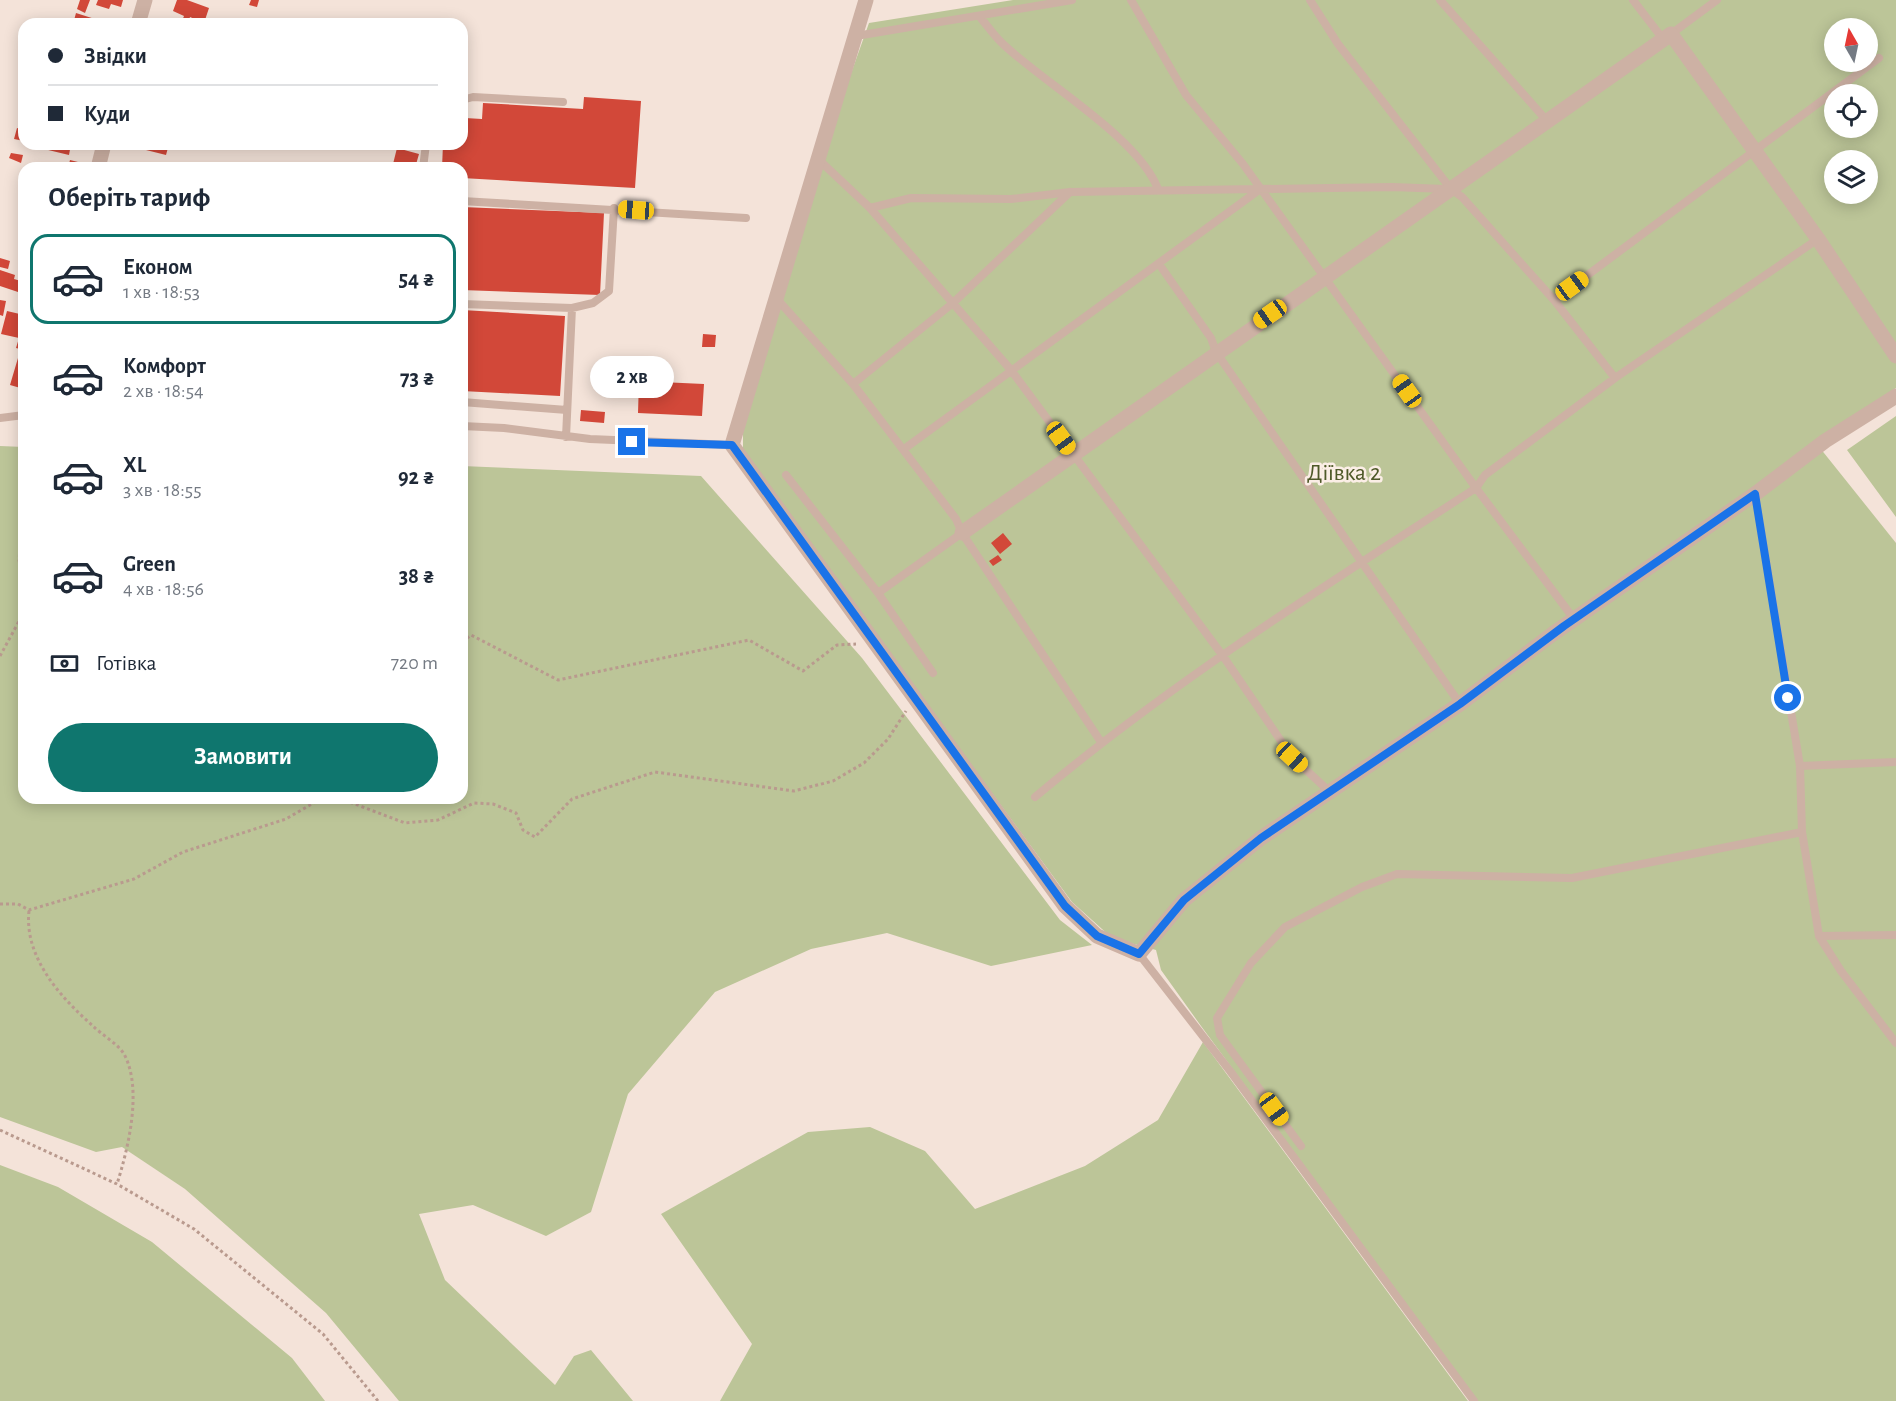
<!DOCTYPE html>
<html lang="uk">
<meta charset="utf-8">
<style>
:root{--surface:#fff;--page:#f2f2f3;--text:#1f2937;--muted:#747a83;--line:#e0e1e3;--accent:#0f766e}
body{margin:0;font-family:"Alegreya Sans",sans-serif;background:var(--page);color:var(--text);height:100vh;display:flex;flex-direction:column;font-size:22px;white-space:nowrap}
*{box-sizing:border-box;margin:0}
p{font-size:20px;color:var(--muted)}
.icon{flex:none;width:33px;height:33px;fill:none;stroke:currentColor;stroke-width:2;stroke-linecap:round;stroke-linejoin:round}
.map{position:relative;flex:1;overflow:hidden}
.sheet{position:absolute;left:18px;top:162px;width:450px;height:642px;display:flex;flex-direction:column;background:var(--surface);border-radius:18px;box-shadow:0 3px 15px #0003}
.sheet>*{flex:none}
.hud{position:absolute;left:18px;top:18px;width:450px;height:132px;border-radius:18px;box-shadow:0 3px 15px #0003;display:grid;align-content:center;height:132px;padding:0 30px;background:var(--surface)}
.needle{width:39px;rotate:351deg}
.tools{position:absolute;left:1824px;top:18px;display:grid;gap:12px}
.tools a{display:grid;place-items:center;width:54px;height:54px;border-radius:50%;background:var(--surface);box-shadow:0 3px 15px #0003;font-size:30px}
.end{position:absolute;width:27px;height:27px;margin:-14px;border:8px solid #1a73e8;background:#fff;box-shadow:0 0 0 3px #fff}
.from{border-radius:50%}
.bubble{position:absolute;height:42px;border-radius:21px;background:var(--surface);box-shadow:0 3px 15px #0003;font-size:20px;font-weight:700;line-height:42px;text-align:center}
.car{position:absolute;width:18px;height:36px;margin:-18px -9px;border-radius:8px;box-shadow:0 0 4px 2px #0007;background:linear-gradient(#f5c518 24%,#345 0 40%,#f5c518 0 76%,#345 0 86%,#f5c518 0)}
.hud b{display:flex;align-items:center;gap:21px;height:57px;font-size:22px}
.hud b+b{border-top:2px solid var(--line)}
.hud i{width:15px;height:15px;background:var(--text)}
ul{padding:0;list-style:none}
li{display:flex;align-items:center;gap:18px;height:90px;margin:0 12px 9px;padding:0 18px;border:3px solid transparent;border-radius:18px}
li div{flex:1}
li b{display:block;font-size:22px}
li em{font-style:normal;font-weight:700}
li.on{border-color:var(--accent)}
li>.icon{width:54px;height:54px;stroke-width:1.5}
h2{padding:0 30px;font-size:27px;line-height:72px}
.pay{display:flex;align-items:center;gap:15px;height:66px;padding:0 30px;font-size:22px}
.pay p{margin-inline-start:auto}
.action{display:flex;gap:12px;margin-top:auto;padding:12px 30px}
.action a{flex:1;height:69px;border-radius:36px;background:var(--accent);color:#fff;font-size:24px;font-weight:700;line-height:69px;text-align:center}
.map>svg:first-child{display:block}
.green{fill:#bcc598;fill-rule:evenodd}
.building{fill:#d24839}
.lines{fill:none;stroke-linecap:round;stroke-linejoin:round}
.path{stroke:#b99a8e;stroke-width:3;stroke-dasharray:3 3;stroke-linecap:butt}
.lane{stroke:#cdb1a4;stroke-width:8}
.street{stroke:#cdb1a4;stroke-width:15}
.route{stroke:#1a73e8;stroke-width:8}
.labels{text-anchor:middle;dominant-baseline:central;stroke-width:5;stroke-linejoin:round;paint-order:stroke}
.park-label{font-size:24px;fill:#4e5928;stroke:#fbeee6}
</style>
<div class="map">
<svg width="1896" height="1401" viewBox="0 0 1896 1401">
<rect width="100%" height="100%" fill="#f4e3d9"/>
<path class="green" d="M 1013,0 L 1896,0 L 1896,388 L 1816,443 L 1896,543 L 1896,1401 L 1478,1401 L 1201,1026 L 1161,970 L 1156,950 L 1112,938 L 1072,902 L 743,454 L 743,421 L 828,138 L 869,23 ZM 1834,28 L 1868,28 L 1868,62 L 1834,62 ZM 1834,94 L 1868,94 L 1868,128 L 1834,128 ZM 1834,160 L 1868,160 L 1868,194 L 1834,194 Z
M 1896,416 L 1896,517 L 1847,450 Z
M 0,446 L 24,447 L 24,798 L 462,798 L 462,466 L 701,476 L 862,658 L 1060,920 L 1092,945 L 991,966 L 887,933 L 811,949 L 715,992 L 628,1094 L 591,1212 L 546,1236 L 473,1205 L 419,1214 L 445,1280 L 555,1385 L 574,1356 L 591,1350 L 633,1401 L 399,1401 L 326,1313 L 185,1189 L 122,1147 L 96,1152 L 0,1117 Z
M 1203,1042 L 1468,1401 L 720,1401 L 752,1344 L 661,1214 L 808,1132 L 870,1127 L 925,1151 L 975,1209 L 1085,1166 L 1158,1120 Z
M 0,1165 L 58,1187 L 152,1242 L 292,1358 L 325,1401 L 0,1401 Z"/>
<path class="building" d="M 80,0 L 90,0 L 85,13 L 77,9 Z
M 98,0 L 123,0 L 121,7 L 111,4 L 109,9 L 96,5 Z
M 177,0 L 187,0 L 209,8 L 204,23 L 190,17 L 188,23 L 182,21 L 184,16 L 173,11 Z
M 251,0 L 259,0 L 257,7 L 249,5 Z
M 76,13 L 98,20 L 96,24 L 73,24 Z
M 584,97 L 641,101 L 635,188 L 462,178 L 462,168 L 442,168 L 443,144 L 462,144 L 462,110 L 466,110 L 465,118 L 482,119 L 483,103 L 583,109 Z
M 17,128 L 24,130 L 24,141 L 14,139 Z
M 45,144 L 71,144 L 69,155 L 44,149 Z
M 135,144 L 169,144 L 166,155 L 134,147 Z
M 397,148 L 419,154 L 415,168 L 392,168 Z
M 11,153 L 23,155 L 21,163 L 9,158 Z
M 70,160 L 90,165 L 89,168 L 68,168 Z
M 462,207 L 604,213 L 600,295 L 462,290 Z
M 0,258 L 10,261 L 8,269 L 0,267 Z
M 0,270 L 15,275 L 14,279 L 21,281 L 24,273 L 24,294 L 0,286 Z
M 0,300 L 6,301 L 3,316 L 0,315 Z
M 462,310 L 565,316 L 560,396 L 462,391 Z
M 7,311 L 24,315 L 20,338 L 24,339 L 24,350 L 16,348 L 19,338 L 1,334 Z
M 703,334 L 716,335 L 715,347 L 702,347 Z
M 18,358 L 24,360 L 24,389 L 10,385 Z
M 639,381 L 704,384 L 702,416 L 638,413 Z
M 581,410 L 605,412 L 604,423 L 580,421 Z
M 1003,533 L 1012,544 L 1000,554 L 991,543 Z
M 998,555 L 1002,560 L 993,566 L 989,561 Z"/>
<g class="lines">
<path class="path" d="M 24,500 L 19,560 L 24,587
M 462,642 L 471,635 L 558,680 L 749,640 L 803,671 L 837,645 L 856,644
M 0,656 L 24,612
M 339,798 L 405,823 L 438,820 L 474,803 L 493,804 L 516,813 L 523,830 L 535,837 L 572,799 L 655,772 L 794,791 L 833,781 L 864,763 L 888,739 L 906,711
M 0,904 L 18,904 L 29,910 L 134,879 L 183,852 L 286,819 L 322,798
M 29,911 C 24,957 60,997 93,1026 C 102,1035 118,1044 124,1054 C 143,1089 128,1149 117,1184
M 0,1130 L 117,1184 L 194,1229 L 323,1334 L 378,1401"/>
<path class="lane" d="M 1131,0 L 1186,95 L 1243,164 L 1476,488 L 1574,619
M 1310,0 L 1338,44 L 1451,189 L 1462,197 L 1554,300 L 1615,378
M 1440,0 L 1548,122
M 1633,0 L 1663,39
M 979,16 C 987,25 994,36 1003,44 C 1045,84 1138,137 1158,189
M 1671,34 L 1717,0
M 856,36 L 1072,0
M 462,100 L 473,97 L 563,102
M 819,160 L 870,208 L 1011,370 L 1223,656 L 1292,757 L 1330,792
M 423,168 L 426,144
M 462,201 L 746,218
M 870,208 L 911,198 L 1011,199 L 1070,192 L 1392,187 L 1446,189
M 1159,264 L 1211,338 L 1216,352 L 1460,704
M 777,299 L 853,384 L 956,519 L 962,533 L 1101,742
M 1554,300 L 1879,58
M 462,304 L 572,308 L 593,303 L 609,291 L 614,208
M 853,384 L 953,303 L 1070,192
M 462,402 L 567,410
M 0,418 L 24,415
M 462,426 L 504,428 L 590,439 L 732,445
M 566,437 L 572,308
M 904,449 L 1259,190
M 786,475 L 878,593 L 933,673
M 1755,494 L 1800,766 L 1802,832 L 1819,936 L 1841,971 L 1896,1043
M 878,593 L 962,533
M 1800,766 L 1896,762
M 1035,797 C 1172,682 1326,585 1476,488 L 1485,475 L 1615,378 L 1818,239
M 1819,936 L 1896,935
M 1139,954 L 1230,1071 L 1474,1401
M 1301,1146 L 1220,1035 L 1217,1018 L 1251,963 L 1285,927 L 1362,887 L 1397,874 L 1572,878 L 1802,832"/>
<path class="street" d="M 866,0 L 732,445 L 1065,906 L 1097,936 L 1139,954 L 1184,900 L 1261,838 L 1460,704 L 1554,633 L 1755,494 L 1825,441 L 1896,396
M 138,24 L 145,0
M 98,168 L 104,144
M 962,533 L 1671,34 L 1818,239 L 1896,356"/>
</g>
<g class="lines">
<path class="route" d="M 632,442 L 732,445 L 1065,906 L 1097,936 L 1139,954 L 1184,900 L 1261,838 L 1460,704 L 1564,626 L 1755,494 L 1788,698"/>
</g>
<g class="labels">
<g class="park-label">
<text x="1344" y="473">Діївка 2</text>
</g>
</g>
</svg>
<div class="tools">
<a><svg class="needle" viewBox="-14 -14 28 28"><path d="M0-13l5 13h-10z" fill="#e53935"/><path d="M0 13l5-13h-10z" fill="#747a83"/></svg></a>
<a><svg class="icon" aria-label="locate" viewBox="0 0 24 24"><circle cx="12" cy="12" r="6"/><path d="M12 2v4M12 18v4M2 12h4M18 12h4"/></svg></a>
<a><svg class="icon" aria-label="layers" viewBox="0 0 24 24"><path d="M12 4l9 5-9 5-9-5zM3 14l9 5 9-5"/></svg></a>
</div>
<i class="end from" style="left:1788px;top:698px"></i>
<i class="end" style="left:632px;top:442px"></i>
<div class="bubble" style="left:590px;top:356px;width:84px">2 хв</div>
<i class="car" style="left:636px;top:210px;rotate:274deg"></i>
<i class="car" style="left:1572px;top:286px;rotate:54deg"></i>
<i class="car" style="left:1270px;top:314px;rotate:235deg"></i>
<i class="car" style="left:1407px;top:391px;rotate:325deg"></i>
<i class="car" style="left:1061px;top:438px;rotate:144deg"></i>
<i class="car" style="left:1292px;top:757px;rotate:133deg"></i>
<i class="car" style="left:1274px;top:1109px;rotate:144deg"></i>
<div class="hud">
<b><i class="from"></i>Звідки</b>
<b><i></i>Куди</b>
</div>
<section class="sheet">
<h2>Оберіть тариф</h2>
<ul>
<li class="on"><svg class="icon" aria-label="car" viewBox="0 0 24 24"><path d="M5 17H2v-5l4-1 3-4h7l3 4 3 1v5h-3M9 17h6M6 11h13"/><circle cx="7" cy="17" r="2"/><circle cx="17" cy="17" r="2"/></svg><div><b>Економ</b><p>1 хв · 18:53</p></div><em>54 ₴</em></li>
<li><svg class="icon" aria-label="car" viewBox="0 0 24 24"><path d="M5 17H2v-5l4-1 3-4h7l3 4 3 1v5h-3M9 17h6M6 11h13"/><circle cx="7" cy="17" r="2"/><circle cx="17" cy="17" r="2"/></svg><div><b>Комфорт</b><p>2 хв · 18:54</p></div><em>73 ₴</em></li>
<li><svg class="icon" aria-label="car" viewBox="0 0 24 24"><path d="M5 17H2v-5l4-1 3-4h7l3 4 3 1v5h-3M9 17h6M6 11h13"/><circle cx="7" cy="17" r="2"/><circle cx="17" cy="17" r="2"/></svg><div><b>XL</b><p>3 хв · 18:55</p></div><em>92 ₴</em></li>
<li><svg class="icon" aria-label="car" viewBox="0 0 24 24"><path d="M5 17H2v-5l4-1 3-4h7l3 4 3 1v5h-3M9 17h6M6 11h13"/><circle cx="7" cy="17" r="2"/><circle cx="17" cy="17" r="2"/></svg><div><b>Green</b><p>4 хв · 18:56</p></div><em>38 ₴</em></li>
</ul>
<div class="pay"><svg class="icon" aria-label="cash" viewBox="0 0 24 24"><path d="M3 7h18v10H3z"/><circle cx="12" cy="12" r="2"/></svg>Готівка<p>720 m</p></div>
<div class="action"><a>Замовити</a></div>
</section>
</div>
